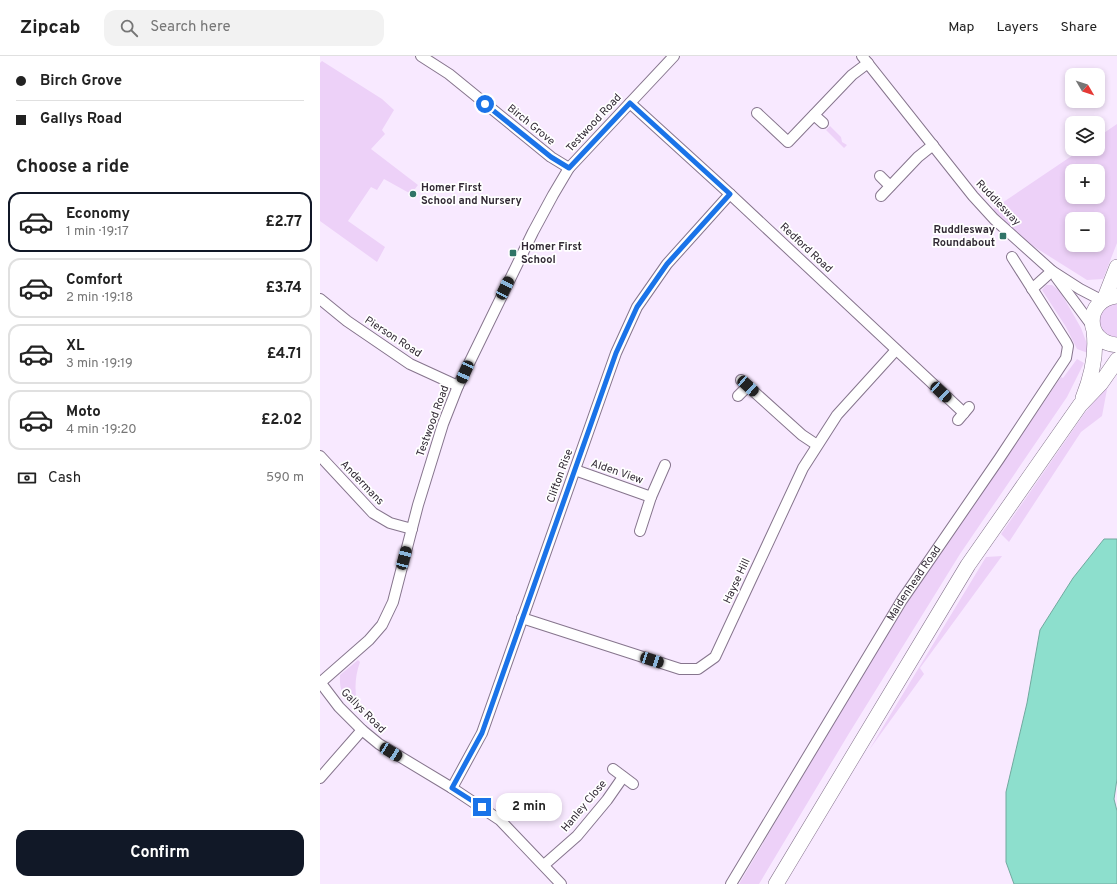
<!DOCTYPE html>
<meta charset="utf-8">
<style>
:root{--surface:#fff;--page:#f2f2f2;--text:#222;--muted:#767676;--line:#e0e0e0;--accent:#111827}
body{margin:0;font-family:Overpass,sans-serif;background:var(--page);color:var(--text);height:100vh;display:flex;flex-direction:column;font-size:15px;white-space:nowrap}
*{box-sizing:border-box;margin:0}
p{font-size:13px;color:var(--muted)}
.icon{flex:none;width:22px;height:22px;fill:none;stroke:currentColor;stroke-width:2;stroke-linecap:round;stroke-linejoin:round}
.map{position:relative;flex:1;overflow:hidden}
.panel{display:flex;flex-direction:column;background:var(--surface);width:320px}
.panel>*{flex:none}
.guide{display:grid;align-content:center;height:88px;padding:0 16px;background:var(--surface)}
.needle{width:26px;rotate:129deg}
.controls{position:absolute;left:745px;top:12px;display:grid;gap:8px}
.controls a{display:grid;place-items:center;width:40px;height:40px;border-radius:8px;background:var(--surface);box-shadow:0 2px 6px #0003;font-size:20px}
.end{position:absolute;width:18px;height:18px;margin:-9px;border:5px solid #1a73e8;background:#fff;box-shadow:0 0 0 2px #fff}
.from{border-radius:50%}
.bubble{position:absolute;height:28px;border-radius:12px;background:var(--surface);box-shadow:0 2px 6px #0003;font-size:13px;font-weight:700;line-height:28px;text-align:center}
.car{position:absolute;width:12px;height:24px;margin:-12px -6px;border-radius:5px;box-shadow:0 0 3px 1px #0007;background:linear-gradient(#222 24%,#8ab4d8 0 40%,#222 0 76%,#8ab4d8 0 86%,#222 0)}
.guide b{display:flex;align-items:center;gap:14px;height:38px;font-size:15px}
.guide b+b{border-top:1px solid var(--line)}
.guide i{width:10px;height:10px;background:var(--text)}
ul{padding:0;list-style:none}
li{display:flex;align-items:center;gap:12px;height:60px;margin:0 8px 6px;padding:0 8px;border:2px solid var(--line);border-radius:12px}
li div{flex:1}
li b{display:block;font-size:15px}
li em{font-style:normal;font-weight:700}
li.on{border-color:var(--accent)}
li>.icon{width:36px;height:36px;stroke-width:1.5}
h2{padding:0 16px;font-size:18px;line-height:48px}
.pay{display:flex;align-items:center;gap:10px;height:44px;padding:0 16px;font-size:15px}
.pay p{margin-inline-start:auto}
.button{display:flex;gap:8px;margin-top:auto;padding:8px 16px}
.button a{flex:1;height:46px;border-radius:12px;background:var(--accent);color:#fff;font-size:16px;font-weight:700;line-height:46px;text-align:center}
header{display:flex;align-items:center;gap:24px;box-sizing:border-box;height:56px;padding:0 20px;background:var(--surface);border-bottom:1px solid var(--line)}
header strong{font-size:19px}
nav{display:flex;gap:22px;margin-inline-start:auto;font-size:14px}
.search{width:280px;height:36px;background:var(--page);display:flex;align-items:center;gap:10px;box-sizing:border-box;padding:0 14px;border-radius:12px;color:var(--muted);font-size:15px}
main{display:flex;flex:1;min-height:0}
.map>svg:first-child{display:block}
.green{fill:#edd1f8;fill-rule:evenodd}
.water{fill:#8ddfcd;stroke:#72a99f}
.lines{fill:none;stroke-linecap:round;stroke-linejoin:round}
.minor-casing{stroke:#86758d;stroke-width:12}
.primary-casing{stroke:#86758d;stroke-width:16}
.minor{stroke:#fff;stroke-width:10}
.primary{stroke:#fff;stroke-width:15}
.route{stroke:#1a73e8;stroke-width:5}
.poi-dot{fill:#307467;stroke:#fff;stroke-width:1.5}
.labels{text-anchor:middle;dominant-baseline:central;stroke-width:3.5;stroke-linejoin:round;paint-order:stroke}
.street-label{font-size:11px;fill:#322a35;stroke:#fff}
.poi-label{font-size:11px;font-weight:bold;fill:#322a35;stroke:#fff;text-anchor:start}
</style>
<header>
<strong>Zipcab</strong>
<div class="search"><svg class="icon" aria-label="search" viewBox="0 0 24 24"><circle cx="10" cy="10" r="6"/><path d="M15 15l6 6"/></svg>Search here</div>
<nav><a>Map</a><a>Layers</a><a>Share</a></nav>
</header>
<main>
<section class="panel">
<div class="guide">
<b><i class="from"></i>Birch Grove</b>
<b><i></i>Gallys Road</b>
</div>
<h2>Choose a ride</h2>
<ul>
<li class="on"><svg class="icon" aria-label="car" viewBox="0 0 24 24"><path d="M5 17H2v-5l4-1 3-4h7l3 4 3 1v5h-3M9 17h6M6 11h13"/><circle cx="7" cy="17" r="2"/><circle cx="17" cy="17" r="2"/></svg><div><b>Economy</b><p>1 min · 19:17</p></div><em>£2.77</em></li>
<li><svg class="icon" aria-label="car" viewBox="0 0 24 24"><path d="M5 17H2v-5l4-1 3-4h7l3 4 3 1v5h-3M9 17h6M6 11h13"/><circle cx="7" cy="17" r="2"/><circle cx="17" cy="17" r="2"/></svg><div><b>Comfort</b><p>2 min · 19:18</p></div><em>£3.74</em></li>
<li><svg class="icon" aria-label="car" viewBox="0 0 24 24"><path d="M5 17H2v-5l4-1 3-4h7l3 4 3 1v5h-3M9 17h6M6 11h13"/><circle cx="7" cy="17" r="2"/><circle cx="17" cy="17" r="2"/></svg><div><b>XL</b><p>3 min · 19:19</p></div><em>£4.71</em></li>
<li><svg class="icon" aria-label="car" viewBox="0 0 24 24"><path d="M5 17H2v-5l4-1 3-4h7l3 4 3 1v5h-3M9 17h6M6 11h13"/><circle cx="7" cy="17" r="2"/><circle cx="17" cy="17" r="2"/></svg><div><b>Moto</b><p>4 min · 19:20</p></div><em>£2.02</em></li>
</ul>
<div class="pay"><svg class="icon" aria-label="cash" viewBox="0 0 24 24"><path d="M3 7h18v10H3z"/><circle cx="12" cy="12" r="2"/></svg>Cash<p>590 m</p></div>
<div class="button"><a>Confirm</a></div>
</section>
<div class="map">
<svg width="797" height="828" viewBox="0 0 797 828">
<rect width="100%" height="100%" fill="#f8e9ff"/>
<path class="green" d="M 2,5 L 62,43 L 74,54 L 62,74 L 65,78 L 51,93 L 98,129 L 91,138 L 64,123 L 57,134 L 51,131 L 28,165 L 65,191 L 57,206 L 0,165 L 0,7 Z
M 797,68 L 797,187 L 783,223 L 767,224 L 697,180 L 673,153 L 762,93 L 778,93 L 778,81 ZM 752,115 L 778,115 L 778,141 L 752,141 ZM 752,163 L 778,163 L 778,189 L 752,189 Z
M 510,70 L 521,81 L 522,86 L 527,89 L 524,92 L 506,74 Z
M 726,229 L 732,229 L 740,235 L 761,272 L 767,288 L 768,297 L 757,293 L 746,271 L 722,234 Z
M 797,247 L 797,283 C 781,281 772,260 787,250 C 790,248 794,248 797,247 Z
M 757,303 L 764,307 L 747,341 L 640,498 L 528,679 L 439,828 L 419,828 L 553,601 L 593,538 L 741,321 L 743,322 Z
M 788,328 L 782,360 L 761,376 L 689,486 L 681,478 L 764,358 Z
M 682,500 L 600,612 L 604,618 L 549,694 L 666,501 Z
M 38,604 L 40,606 C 34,623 34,639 40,655 C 26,641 19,640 20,619 Z"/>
<path class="water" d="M 784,483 L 797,483 L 797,723 L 794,743 L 797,755 L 797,828 L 694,828 L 686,806 L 686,736 L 707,647 L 720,574 L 753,522 Z"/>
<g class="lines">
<defs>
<g id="minor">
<path d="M 101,0 L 129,18 L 231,101 L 249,112"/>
<path d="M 542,0 L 653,140 L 674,163 L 732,215 L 760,233 L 783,245"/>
<path d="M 310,47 L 410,138 L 644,357"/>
<path d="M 437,57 L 468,86 L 532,19 L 548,7"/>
<path d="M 494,59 L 503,67"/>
<path d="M 560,120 L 570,130"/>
<path d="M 561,140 L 598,101 L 613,89"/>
<path d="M 736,221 L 773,271"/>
<path d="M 712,233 L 732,215"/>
<path d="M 0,243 L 27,265 L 90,308 L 138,330"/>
<path d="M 421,324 L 482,379 L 497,389"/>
<path d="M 418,340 L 428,330"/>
<path d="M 638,364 L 649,351"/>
<path d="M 0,400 L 53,457 L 70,467 L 92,473"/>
<path d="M 255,414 L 331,441"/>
<path d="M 320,475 L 331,441 L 345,409"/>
<path d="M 202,562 L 360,613 L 378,613 L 395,601 L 483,412 L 517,359 L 576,294"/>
<path d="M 0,626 L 19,651 L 42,674 L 59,688 L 132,732 L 180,764 L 241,828"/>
<path d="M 0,627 L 49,584 L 62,569 L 73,546 L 98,449 L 123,368 L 138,330 L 213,176 L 233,139 L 249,112 L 354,0"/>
<path d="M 293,713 L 313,728"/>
<path d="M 0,722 L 42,674"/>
<path d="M 132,732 L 162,677 L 296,297 L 317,251 L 347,208 L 410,138"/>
<path d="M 224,809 L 257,780 L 287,744 L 303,721"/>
<path id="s1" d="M 411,828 L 582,544 L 679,403 L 746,302 L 748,290 L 746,286 L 692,201"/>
</g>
<path id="primary" d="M 797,240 C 764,243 764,287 797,289
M 784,244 L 797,211
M 763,342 C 772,320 777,299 774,275
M 456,828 L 648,509 L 760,349 L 781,327 L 797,304"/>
</defs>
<use href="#minor" class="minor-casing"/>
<use href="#primary" class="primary-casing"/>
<use href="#minor" class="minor"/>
<use href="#primary" class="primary"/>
</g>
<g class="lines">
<path class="route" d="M 162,751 L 132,732 L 162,677 L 296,297 L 317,251 L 347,208 L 410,138 L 310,47 L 249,112 L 231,101 L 165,48"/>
</g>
<g class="poi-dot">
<circle cx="93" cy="138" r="4"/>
<rect x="679" y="176" width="8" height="8" rx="2"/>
<rect x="189" y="193" width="8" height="8" rx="2"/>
</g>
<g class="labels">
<g class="street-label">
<text transform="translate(274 67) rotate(-47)">Testwood Road</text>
<text transform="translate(211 69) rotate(39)">Birch Grove</text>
<text transform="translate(678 147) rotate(46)">Ruddlesway</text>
<text transform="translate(486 192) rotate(43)">Redford Road</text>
<text transform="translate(73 281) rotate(33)">Pierson Road</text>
<text transform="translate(113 365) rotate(-70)">Testwood Road</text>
<text transform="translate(297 416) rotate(19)">Alden View</text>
<text transform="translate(240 420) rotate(-70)">Clifton Rise</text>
<text transform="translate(42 427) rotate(46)">Andermans</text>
<text transform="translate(417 525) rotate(-65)">Hayse Hill</text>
<text stroke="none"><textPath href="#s1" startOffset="352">Maidenhead Road</textPath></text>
<text transform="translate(43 655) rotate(45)">Gallys Road</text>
<text transform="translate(264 750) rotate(-50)">Hanley Close</text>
</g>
<g class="poi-label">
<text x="101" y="132">Homer First<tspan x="101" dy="13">School and Nursery</tspan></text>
<text x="675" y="174" text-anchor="end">Ruddlesway<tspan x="675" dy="13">Roundabout</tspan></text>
<text x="201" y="191">Homer First<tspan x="201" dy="13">School</tspan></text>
</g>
</g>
</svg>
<div class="controls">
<a><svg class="needle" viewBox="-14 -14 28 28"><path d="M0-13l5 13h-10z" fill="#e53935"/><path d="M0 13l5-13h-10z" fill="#767676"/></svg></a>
<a><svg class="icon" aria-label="layers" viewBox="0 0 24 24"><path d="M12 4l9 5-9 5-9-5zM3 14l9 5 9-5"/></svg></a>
<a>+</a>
<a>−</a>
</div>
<i class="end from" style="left:165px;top:48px"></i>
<i class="end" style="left:162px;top:751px"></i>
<div class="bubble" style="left:176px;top:737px;width:66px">2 min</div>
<i class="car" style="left:185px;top:232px;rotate:26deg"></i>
<i class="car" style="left:145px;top:316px;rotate:204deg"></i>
<i class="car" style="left:428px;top:330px;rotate:132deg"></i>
<i class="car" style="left:621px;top:336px;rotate:133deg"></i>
<i class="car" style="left:84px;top:502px;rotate:15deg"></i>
<i class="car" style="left:332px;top:604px;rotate:108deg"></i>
<i class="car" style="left:71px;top:696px;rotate:122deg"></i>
</div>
</main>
